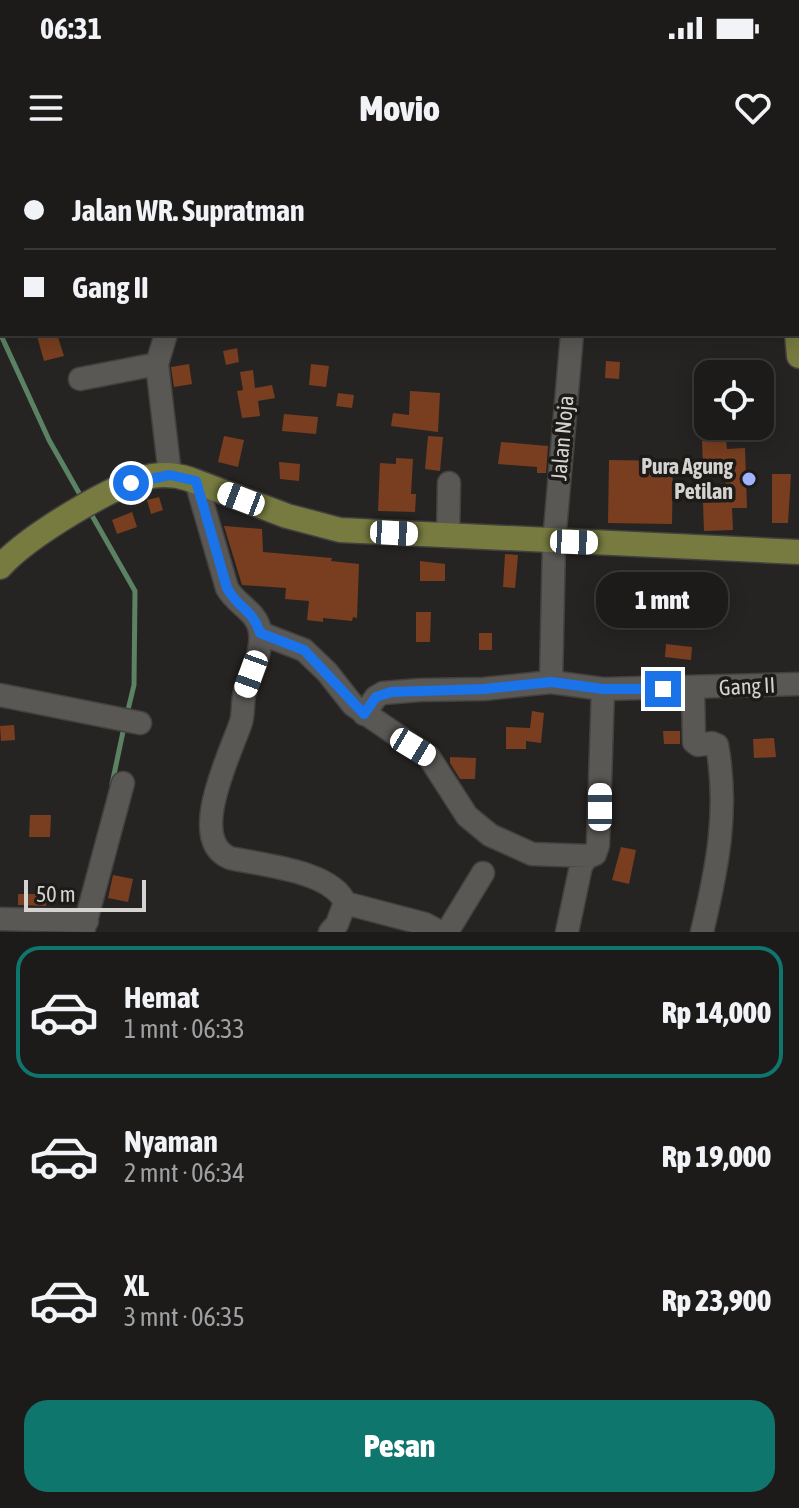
<!DOCTYPE html>
<html lang="id">
<meta charset="utf-8">
<style>
:root{--surface:#1c1b1a;--page:#252423;--text:#f1f3f6;--muted:#a0a1a2;--line:#3a3939;--accent:#0f766e}
body{margin:0;font-family:"Asap Condensed",sans-serif;background:var(--page);color:var(--text);height:100vh;display:flex;flex-direction:column;font-size:30px;white-space:nowrap}
*{box-sizing:border-box;margin:0}
p{font-size:26px;color:var(--muted)}
.icon{flex:none;width:44px;height:44px;fill:none;stroke:currentColor;stroke-width:2;stroke-linecap:round;stroke-linejoin:round}
.map{position:relative;height:772px;overflow:hidden}
.details{display:flex;flex-direction:column;background:var(--surface);flex:1}
.details>*{flex:none}
.guide{position:absolute;left:0px;top:0px;width:800px;height:176px;box-shadow:0 4px 20px #0003,0 0 0 2px var(--line);display:grid;align-content:center;height:176px;padding:0 24px;background:var(--surface)}
.tools{position:absolute;left:694px;top:200px;display:grid;gap:16px}
.tools a{display:grid;place-items:center;width:80px;height:80px;border-radius:16px;background:var(--surface);box-shadow:0 4px 20px #0003,0 0 0 2px var(--line);font-size:40px}
.scale{position:absolute;left:24px;bottom:20px;width:122px;box-sizing:border-box;padding-left:8px;border:4px solid #d4d3d2;border-top:0;font-size:22px;line-height:28px;white-space:nowrap;color:#d4d3d2;-webkit-text-stroke:6px #1d1b18;paint-order:stroke}
.end{position:absolute;width:36px;height:36px;margin:-18px;border:10px solid #1a73e8;background:#fff;box-shadow:0 0 0 4px #fff}
.from{border-radius:50%}
.bubble{position:absolute;height:56px;border-radius:24px;background:var(--surface);box-shadow:0 4px 20px #0003,0 0 0 2px var(--line);font-size:26px;font-weight:800;line-height:56px;text-align:center}
.car{position:absolute;width:24px;height:48px;margin:-24px -12px;border-radius:10px;box-shadow:0 0 6px 2px #0007;background:linear-gradient(#fff 24%,#345 0 40%,#fff 0 76%,#345 0 86%,#fff 0)}
.guide b{display:flex;align-items:center;gap:28px;height:76px;font-size:30px}
.guide b+b{border-top:2px solid var(--line)}
.guide i{width:20px;height:20px;background:var(--text)}
ul{padding:14px 0 0;list-style:none}
li{display:flex;align-items:center;gap:24px;height:132px;margin:0 16px 12px;padding:0 8px;border:4px solid transparent;border-radius:24px}
li div{flex:1}
li b{display:block;font-size:30px}
li em{font-style:normal;font-weight:800}
li.on{border-color:var(--accent)}
li>.icon{width:72px;height:72px;stroke-width:1.5}
.action{display:flex;gap:16px;margin-top:auto;padding:16px 24px}
.action a{flex:1;height:92px;border-radius:24px;background:var(--accent);color:#fff;font-size:32px;font-weight:800;line-height:92px;text-align:center}
.status{display:flex;justify-content:space-between;align-items:center;height:56px;padding:0 40px;background:var(--surface);direction:ltr}
.status svg{height:22px;fill:currentColor}
header{display:flex;justify-content:space-between;align-items:center;height:104px;padding:0 24px;background:var(--surface);font-size:36px;font-weight:800}
.map>svg:first-child{display:block}
.lines{fill:none;stroke-linecap:round;stroke-linejoin:round}
.stream{stroke:#5b8262;stroke-width:5}
.building{fill:#783e1f}
.minor-casing{stroke:#42413f;stroke-width:25}
.major-casing{stroke:#42413f;stroke-width:27}
.minor{stroke:#5a5855;stroke-width:22}
.major{stroke:#777b3f;stroke-width:24}
.route{stroke:#1a73e8;stroke-width:10}
.poi-dot{fill:#a0b3fd;stroke:#1d1b18;stroke-width:3}
.labels{text-anchor:middle;dominant-baseline:central;stroke-width:7;stroke-linejoin:round;paint-order:stroke}
.street-label{font-size:22px;fill:#d4d3d2;stroke:#1d1b18}
.poi-label{font-size:22px;font-weight:bold;fill:#d4d3d2;stroke:#1d1b18;text-anchor:end}
</style>
<div class="status"><b>06:31</b><svg viewBox="0 0 49 12"><path d="M0 12V9h3v3zM5 12V6h3v6zM10 12V3h3v9zM15 12V0h3v12zM26 1h20v11H26zM47 4h2v5h-2z"/></svg></div>
<header><svg class="icon" aria-label="menu" viewBox="0 0 24 24"><path d="M4 6h16M4 12h16M4 18h16"/></svg>Movio<svg class="icon" aria-label="heart" viewBox="0 0 24 24"><path d="M12 20l-8-8c-3-5 5-10 8-4 3-6 11-1 8 4z"/></svg></header>
<div class="map">
<svg width="799" height="772" viewBox="0 0 799 772">
<rect width="100%" height="100%" fill="#262422"/>
<g class="lines">
<path class="stream" d="M 0,173 L 49,280 L 83,340
M 90,352 L 135,431 L 134,525 L 127,554
M 112,624 L 124,567"/>
</g>
<path class="building" d="M 45,174 L 57,174 L 64,196 L 44,201 L 37,176 Z
M 237,188 L 239,202 L 226,205 L 223,191 Z
M 606,201 L 620,202 L 619,219 L 605,218 Z
M 189,204 L 192,224 L 174,227 L 171,207 Z
M 311,204 L 329,206 L 326,227 L 309,225 Z
M 253,210 L 255,228 L 272,225 L 275,238 L 258,241 L 260,256 L 242,258 L 237,231 L 243,230 L 240,212 Z
M 410,231 L 440,233 L 438,272 L 391,266 L 393,253 L 409,255 Z
M 338,233 L 354,235 L 352,248 L 336,246 Z
M 284,254 L 318,257 L 316,274 L 282,271 Z
M 224,276 L 244,280 L 238,307 L 218,302 Z
M 428,276 L 443,277 L 440,311 L 425,309 Z
M 726,280 L 727,289 L 745,288 L 747,348 L 732,348 L 733,370 L 704,371 L 703,343 L 726,342 L 725,305 L 703,306 L 702,281 Z
M 501,282 L 548,286 L 546,313 L 537,313 L 537,307 L 498,304 Z
M 396,298 L 413,299 L 411,334 L 416,334 L 415,352 L 378,351 L 380,303 L 396,304 Z
M 609,300 L 673,301 L 672,364 L 608,363 Z
M 279,302 L 300,304 L 299,321 L 280,319 Z
M 772,314 L 791,314 L 788,363 L 772,363 Z
M 159,337 L 163,350 L 151,354 L 147,340 Z
M 132,352 L 137,367 L 117,374 L 112,360 Z
M 224,366 L 262,369 L 263,392 L 332,398 L 331,401 L 359,404 L 357,458 L 353,457 L 352,461 L 323,458 L 323,462 L 307,460 L 309,441 L 285,439 L 286,428 L 242,425 Z
M 505,394 L 518,395 L 515,428 L 503,427 Z
M 420,401 L 445,404 L 445,421 L 420,421 Z
M 416,452 L 431,452 L 430,482 L 416,482 Z
M 479,473 L 492,473 L 492,490 L 479,490 Z
M 666,484 L 692,487 L 691,500 L 665,497 Z
M 532,551 L 544,553 L 541,583 L 526,581 L 526,589 L 506,589 L 506,567 L 530,568 Z
M 14,565 L 15,580 L 1,581 L 0,566 Z
M 663,571 L 680,571 L 680,584 L 664,584 Z
M 774,578 L 776,597 L 754,598 L 753,579 Z
M 450,597 L 476,598 L 475,619 L 460,619 L 450,603 Z
M 30,655 L 51,655 L 50,677 L 29,677 Z
M 621,687 L 636,690 L 629,724 L 612,720 Z
M 113,715 L 133,719 L 128,742 L 108,738 Z
M 18,734 L 46,734 L 46,746 L 18,745 Z"/>
<g class="lines">
<defs>
<path id="minor" d="M 286,0 L 320,2
M 550,2 L 557,0
M 798,59 L 799,59
M 166,174 L 157,204 L 170,315
M 80,219 L 157,204
M 196,321 L 227,428 C 236,445 257,451 260,471 C 263,492 251,512 245,531 C 242,541 244,552 241,562 C 231,593 186,680 230,698 C 261,705 333,711 345,743 L 425,764 L 440,772
M 448,376 L 449,323
M 260,473 L 304,490 L 327,512 L 353,545 L 429,597 L 467,656 L 490,675 L 532,694 L 589,696
M 551,522 L 554,382 L 572,174
M 693,528 L 694,582 L 698,585 L 712,583 L 717,585 C 729,651 717,709 702,772
M 0,535 L 140,563
M 364,554 L 376,537 L 383,533 L 420,530 L 484,529 L 551,522 L 603,529 L 799,524
M 0,759 L 87,761
M 83,772 L 123,623
M 330,772 L 337,764 L 345,743
M 447,772 L 483,713
M 567,772 L 581,706 L 586,698 L 595,694 L 598,685 L 603,529"/>
<path id="major" d="M 785,0 L 785,2
M 797,174 L 799,196
M 0,407 C 27,377 113,324 152,316 C 165,314 177,315 189,319 L 287,356 L 340,370 L 799,392"/>
</defs>
<use href="#minor" class="minor-casing"/>
<use href="#major" class="major-casing"/>
<use href="#minor" class="minor"/>
<use href="#major" class="major"/>
</g>
<g class="lines">
<path class="route" d="M 131,323 L 170,315 L 196,321 L 227,428 C 238,449 252,448 260,473 L 304,490 L 364,554 L 376,537 L 391,532 L 484,529 L 551,522 L 603,529 L 663,529"/>
</g>
<circle class="poi-dot" cx="749" cy="319" r="8"/>
<g class="labels">
<g class="street-label">
<text transform="translate(562 278) rotate(-85)">Jalan Noja</text>
<text transform="translate(747 526) rotate(-3)">Gang II</text>
</g>
<g class="poi-label">
<text x="733" y="306">Pura Agung<tspan x="733" dy="25">Petilan</tspan></text>
</g>
</g>
</svg>
<div class="tools">
<a><svg class="icon" aria-label="locate" viewBox="0 0 24 24"><circle cx="12" cy="12" r="6"/><path d="M12 2v4M12 18v4M2 12h4M18 12h4"/></svg></a>
</div>
<div class="scale">50 m</div>
<i class="end from" style="left:131px;top:323px"></i>
<i class="end" style="left:663px;top:529px"></i>
<div class="bubble" style="left:596px;top:412px;width:132px">1 mnt</div>
<i class="car" style="left:241px;top:339px;rotate:291deg"></i>
<i class="car" style="left:394px;top:373px;rotate:93deg"></i>
<i class="car" style="left:574px;top:382px;rotate:92deg"></i>
<i class="car" style="left:251px;top:514px;rotate:200deg"></i>
<i class="car" style="left:413px;top:587px;rotate:121deg"></i>
<i class="car" style="left:600px;top:647px;rotate:0deg"></i>
<div class="guide">
<b><i class="from"></i>Jalan WR. Supratman</b>
<b><i></i>Gang II</b>
</div>
</div>
<section class="details">
<ul>
<li class="on"><svg class="icon" aria-label="car" viewBox="0 0 24 24"><path d="M5 17H2v-5l4-1 3-4h7l3 4 3 1v5h-3M9 17h6M6 11h13"/><circle cx="7" cy="17" r="2"/><circle cx="17" cy="17" r="2"/></svg><div><b>Hemat</b><p>1 mnt · 06:33</p></div><em>Rp 14,000</em></li>
<li><svg class="icon" aria-label="car" viewBox="0 0 24 24"><path d="M5 17H2v-5l4-1 3-4h7l3 4 3 1v5h-3M9 17h6M6 11h13"/><circle cx="7" cy="17" r="2"/><circle cx="17" cy="17" r="2"/></svg><div><b>Nyaman</b><p>2 mnt · 06:34</p></div><em>Rp 19,000</em></li>
<li><svg class="icon" aria-label="car" viewBox="0 0 24 24"><path d="M5 17H2v-5l4-1 3-4h7l3 4 3 1v5h-3M9 17h6M6 11h13"/><circle cx="7" cy="17" r="2"/><circle cx="17" cy="17" r="2"/></svg><div><b>XL</b><p>3 mnt · 06:35</p></div><em>Rp 23,900</em></li>
</ul>
<div class="action"><a>Pesan</a></div>
</section>
